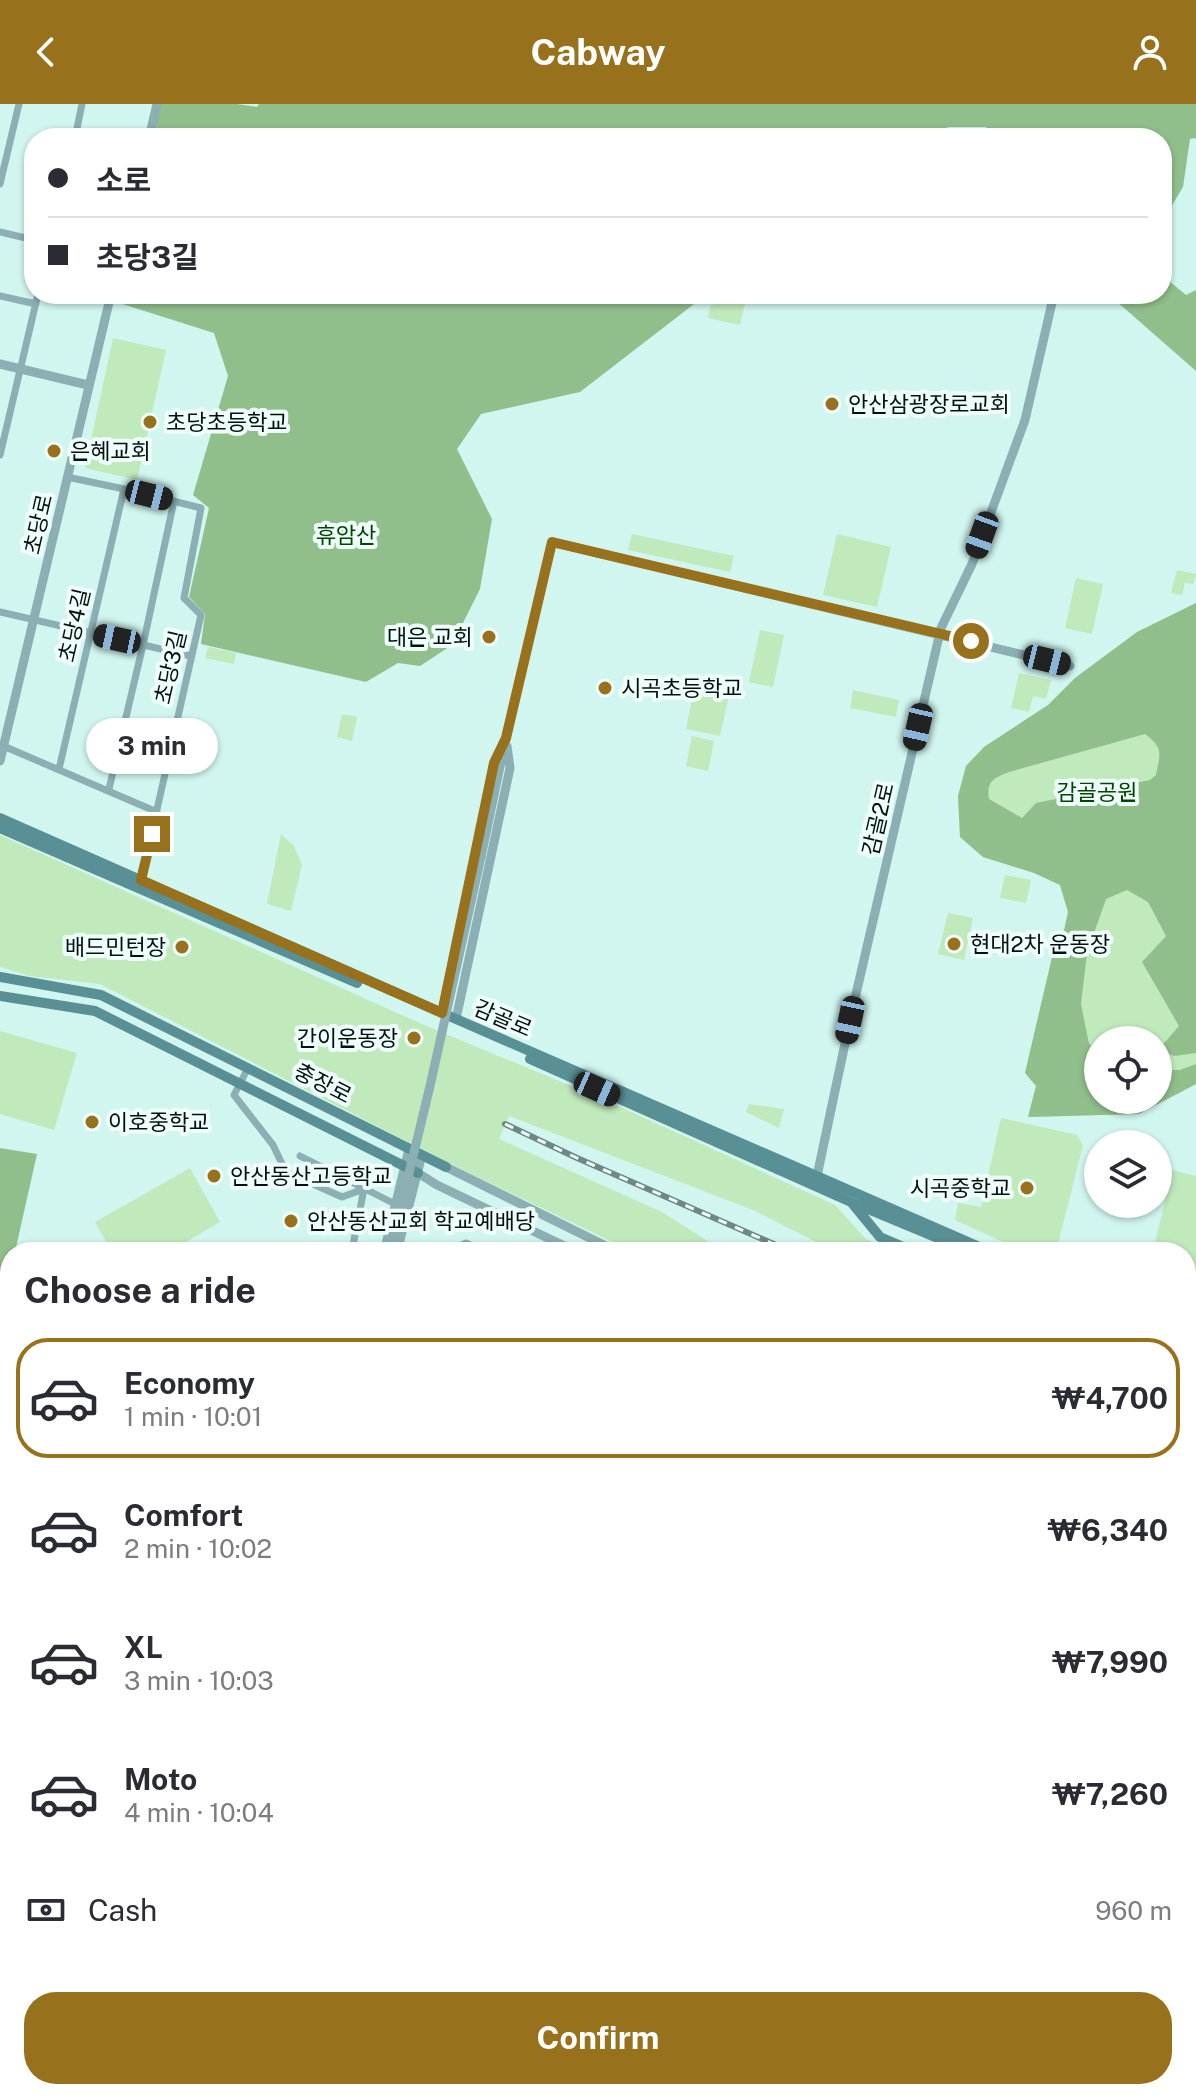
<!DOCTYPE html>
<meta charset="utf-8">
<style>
:root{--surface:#fff;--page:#f7f7f7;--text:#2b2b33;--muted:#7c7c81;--line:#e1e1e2;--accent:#98711d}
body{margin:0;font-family:"Public Sans","Noto Sans KR",sans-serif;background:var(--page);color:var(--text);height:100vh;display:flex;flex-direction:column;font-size:30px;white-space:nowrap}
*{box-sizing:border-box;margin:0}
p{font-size:26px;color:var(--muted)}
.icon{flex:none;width:44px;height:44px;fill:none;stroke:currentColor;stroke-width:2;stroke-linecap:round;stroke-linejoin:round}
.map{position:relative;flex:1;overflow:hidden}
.details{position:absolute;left:0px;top:1138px;width:1196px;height:858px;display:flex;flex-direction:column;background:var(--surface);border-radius:32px 32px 0 0;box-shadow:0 2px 6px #0004}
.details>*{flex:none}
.top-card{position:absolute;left:24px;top:24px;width:1148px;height:176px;border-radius:32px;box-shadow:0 2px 6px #0004;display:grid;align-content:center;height:176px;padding:0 24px;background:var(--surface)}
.controls{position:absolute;left:1084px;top:922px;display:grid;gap:16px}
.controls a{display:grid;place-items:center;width:88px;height:88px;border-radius:50%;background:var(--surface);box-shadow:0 2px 6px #0004;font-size:40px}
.end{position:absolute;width:36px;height:36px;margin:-18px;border:10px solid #98711d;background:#fff;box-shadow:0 0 0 4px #fff}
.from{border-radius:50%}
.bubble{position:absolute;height:56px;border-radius:28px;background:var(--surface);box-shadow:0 2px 6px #0004;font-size:26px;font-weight:700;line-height:56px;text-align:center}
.car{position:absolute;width:24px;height:48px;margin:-24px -12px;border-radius:10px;box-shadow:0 0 6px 2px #0007;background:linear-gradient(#222 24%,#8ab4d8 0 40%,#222 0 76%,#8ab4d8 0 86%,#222 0)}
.top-card b{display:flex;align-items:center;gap:28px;height:76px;font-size:30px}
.top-card b+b{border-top:2px solid var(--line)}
.top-card i{width:20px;height:20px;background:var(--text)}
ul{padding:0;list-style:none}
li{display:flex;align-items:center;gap:24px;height:120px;margin:0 16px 12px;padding:0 8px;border:4px solid transparent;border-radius:32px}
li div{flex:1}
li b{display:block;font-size:30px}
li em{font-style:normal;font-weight:700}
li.selected{border-color:var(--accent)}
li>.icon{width:72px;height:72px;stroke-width:1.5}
h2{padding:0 24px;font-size:36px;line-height:96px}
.pay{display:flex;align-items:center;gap:20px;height:88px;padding:0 24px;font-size:30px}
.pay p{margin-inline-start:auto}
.action{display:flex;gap:16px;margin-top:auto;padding:16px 24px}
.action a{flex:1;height:92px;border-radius:32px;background:var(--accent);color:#fff;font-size:32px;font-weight:700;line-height:92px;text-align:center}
header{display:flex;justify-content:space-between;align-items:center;height:104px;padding:0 24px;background:var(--accent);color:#fff;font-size:36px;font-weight:700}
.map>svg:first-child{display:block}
.green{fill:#c0e9bc;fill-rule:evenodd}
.forest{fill:#91bf8c;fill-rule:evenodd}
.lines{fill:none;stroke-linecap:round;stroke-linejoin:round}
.minor{stroke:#8bafb2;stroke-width:7}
.tertiary{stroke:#8bafb2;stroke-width:9}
.secondary{stroke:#599095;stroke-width:10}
.rail-casing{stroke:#6f8884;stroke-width:6}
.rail{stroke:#effefb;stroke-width:3;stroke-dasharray:9;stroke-linecap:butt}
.tertiary-bridge{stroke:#8bafb2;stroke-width:9}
.route{stroke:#98711d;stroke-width:10}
.poi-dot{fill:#98711d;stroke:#effefb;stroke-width:3}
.labels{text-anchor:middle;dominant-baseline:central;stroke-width:8;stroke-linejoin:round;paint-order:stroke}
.poi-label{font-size:22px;fill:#04100e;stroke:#effefb;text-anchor:start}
.street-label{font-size:22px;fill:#04100e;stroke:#effefb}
.park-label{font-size:22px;fill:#004500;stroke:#effefb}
</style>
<header><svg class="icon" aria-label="back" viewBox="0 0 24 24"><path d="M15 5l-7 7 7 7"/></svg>Cabway<svg class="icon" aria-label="person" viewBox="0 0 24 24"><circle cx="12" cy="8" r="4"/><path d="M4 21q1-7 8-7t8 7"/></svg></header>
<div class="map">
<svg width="1196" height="1995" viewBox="0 0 1196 1995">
<rect width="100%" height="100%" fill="#d0f6ef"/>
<path class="green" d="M 732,190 L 747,190 L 740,221 L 708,214 L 710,202 Z
M 113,234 L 166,246 L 137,376 L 85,364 Z
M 632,430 L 734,452 L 730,468 L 628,446 Z
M 837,430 L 891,443 L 877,503 L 823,491 Z
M 1177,466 L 1196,470 L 1193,480 L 1185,479 L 1182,491 L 1171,489 Z
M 1076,474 L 1103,480 L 1092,530 L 1065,524 Z
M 1196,499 L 1196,980 L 1139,1010 L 1028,1013 L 1036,982 L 1025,969 L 1053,849 L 1060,845 L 1068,808 L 1060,781 L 1034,769 L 983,753 L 960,733 L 958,692 L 966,662 L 984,643 L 1048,601 L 1075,574 L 1137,528 ZM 1098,936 L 1158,936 L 1158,996 L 1098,996 Z
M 760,526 L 784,531 L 773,583 L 749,578 Z
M 208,543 L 236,549 L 234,560 L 205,554 Z
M 1019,569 L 1051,576 L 1046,595 L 1033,592 L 1029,608 L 1011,604 Z
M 694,585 L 729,592 L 720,632 L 686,625 Z
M 853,586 L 899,596 L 896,613 L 850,604 Z
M 342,610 L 357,613 L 352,637 L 337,633 Z
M 692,632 L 714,637 L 708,667 L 686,662 Z
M 281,730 L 294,742 L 302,761 L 291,807 L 267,800 Z
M 0,731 L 424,921 L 605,996 L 822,1095 L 835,1101 L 866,1135 L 895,1148 L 836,1148 L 753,1106 L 509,1012 L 499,1035 L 662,1108 L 725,1148 L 633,1148 L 449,1059 L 100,880 L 30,872 L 0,863 Z
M 1005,771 L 1031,776 L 1026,799 L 1000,794 Z
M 948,809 L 973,814 L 964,856 L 938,850 Z
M 0,927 L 77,949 L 54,1026 L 0,1010 Z
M 749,1000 L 784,1005 L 779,1024 L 746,1008 Z
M 1001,1014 L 1077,1031 L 1083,1041 L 1056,1148 L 1025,1148 L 955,1116 L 958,1099 L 981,1103 Z
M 190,1064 L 220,1118 L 169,1148 L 112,1148 L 95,1118 Z
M 1172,1066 L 1196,1072 L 1196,1204 L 1186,1202 L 1186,1148 L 1153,1148 Z
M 1186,1277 C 1190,1281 1192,1281 1195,1287 C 1196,1305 1192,1359 1186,1379 Z
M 146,1986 L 195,1986 L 193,1995 L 144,1995 Z
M 641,1986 L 688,1986 L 686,1995 L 651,1995 L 639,1992 Z"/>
<path class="forest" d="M 160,0 L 237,0 L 257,3 L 259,0 L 1196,0 L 1196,34 L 1190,35 L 1183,83 L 1162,118 L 1162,34 L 1010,34 L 985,23 L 950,23 L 890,34 L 152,34 Z
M 1162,171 L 1186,191 L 1196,186 L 1196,267 L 1115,196 L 1101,190 L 1162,190 Z
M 118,190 L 707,190 L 580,288 L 481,310 L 457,345 L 492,415 L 480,485 L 452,541 L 420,562 L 398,559 L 366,578 L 201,540 L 205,510 L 189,493 L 209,404 L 193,391 L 228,272 L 214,229 L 116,198 Z
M 1196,499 L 1196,949 L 1174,952 L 1158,946 L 1179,922 L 1142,858 L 1166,832 L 1148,798 L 1127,786 L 1106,795 L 1087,849 L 1081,900 L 1089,940 L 1098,945 L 1098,996 L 1158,996 L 1158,966 L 1180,966 L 1196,960 L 1196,980 L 1139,1010 L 1028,1013 L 1036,982 L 1025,969 L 1053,849 L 1060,845 L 1068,808 L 1060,781 L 1034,769 L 983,753 L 960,733 L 958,692 L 966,662 L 984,643 L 1048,601 L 1075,574 L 1137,528 ZM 1145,630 C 1164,644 1160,650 1156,671 L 1150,676 L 1036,699 L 1022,714 L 989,695 C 986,677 994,674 1009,668 Z
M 0,1044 L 37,1050 L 15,1148 L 10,1148 L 8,1179 L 0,1183 Z"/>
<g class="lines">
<path class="minor" d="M 75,34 L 82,0
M 0,80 L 19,0
M 0,128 L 34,136
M 0,192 L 36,200
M 0,351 L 38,190
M 67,373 L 124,385 L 201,404 L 184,494 L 201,511 L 141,776
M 0,508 L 191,552
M 1,641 L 157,708
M 59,665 L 124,385
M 109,685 L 143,541 L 174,397
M 248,964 L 234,991 L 273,1041 L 286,1068 L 342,1093 L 364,1085
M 300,1052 L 395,1100
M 349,1148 L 353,1141 L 364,1085
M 457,1148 L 458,1143 L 466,1139 L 485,1148
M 0,1191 L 10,1190
M 0,1264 L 10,1217
M 0,1306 L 10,1309
M 0,1475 L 10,1478
M 0,1539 L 10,1495
M 0,1659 L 10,1661
M 0,1778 L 10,1735
M 1186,1872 L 1196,1874
M 1186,1930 L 1196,1932
M 0,1940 L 10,1942
M 384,1986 L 425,1995
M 887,1986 L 924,1995
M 1166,1986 L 1196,1993
M 3,1995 L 10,1964
M 138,1995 L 140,1986
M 198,1995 L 200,1986
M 256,1995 L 258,1986
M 435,1995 L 438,1986
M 497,1995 L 499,1986
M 634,1995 L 636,1986
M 691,1995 L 693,1986
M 749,1995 L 751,1986
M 1011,1995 L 1013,1986"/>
<path class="tertiary" d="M 149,34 L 157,0
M 0,260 L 88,281
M 0,657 L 111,190
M 481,753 L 506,634 L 552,438 L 1070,562
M 444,899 L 494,659 L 499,648
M 456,915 L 510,664 L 507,642
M 446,1063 L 618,1148
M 418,1069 L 437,1081 L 577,1148
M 817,1072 L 850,916 L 941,524 L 972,460 L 1025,316 L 1054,190
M 384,1148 L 409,1045
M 397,1148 L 422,1051
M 0,1801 L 10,1804
M 73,1995 L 75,1986
M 320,1995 L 322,1986
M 565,1995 L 567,1986
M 814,1995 L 816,1986"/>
<path class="secondary" d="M 0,714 L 456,915 L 991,1148
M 0,724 L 357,879
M 0,873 L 101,891 L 446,1063
M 0,892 L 95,907 L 418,1069
M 530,955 L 851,1098 L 971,1148
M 852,1099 L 880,1133 L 915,1148
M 1186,1239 L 1196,1244
M 1186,1254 L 1196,1259
M 1187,1459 L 1188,1424 L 1196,1389
M 1060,1995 L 1062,1986"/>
<defs>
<path id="rail" d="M 505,1020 L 577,1054 L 792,1148"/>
</defs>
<use href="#rail" class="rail-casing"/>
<use href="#rail" class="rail"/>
<path class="tertiary-bridge" d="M 390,1148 L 430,982 L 481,753"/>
</g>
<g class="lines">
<path class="route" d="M 152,730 L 141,776 L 442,909 L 494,659 L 506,634 L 552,438 L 971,537"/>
</g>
<g class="poi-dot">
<circle cx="832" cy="300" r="8"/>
<circle cx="150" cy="318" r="8"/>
<circle cx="54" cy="347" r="8"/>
<circle cx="489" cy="533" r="8"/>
<circle cx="605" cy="584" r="8"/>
<circle cx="954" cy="840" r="8"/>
<circle cx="182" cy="843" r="8"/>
<circle cx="414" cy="934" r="8"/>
<circle cx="92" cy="1018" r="8"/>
<circle cx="214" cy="1072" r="8"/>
<circle cx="1027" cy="1084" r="8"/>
<circle cx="291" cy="1117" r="8"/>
</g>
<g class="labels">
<g class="poi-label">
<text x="848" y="300">안산삼광장로교회</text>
<text x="166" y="318">초당초등학교</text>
<text x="70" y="347">은혜교회</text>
<text x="473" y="533" text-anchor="end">대은 교회</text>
<text x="621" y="584">시곡초등학교</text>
<text x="970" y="840">현대2차 운동장</text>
<text x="166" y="843" text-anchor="end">배드민턴장</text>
<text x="398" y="934" text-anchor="end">간이운동장</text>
<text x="108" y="1018">이호중학교</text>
<text x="230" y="1072">안산동산고등학교</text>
<text x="1011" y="1084" text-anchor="end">시곡중학교</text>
<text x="307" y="1117">안산동산교회 학교예배당</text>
</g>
<g class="street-label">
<text transform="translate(38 420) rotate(-77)">초당로</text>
<text transform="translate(74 521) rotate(-77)">초당4길</text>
<text transform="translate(170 563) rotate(-77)">초당3길</text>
<text transform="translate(878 715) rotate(-77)">감골2로</text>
<text transform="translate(503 914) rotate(23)">감골로</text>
<text transform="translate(323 979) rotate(27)">충장로</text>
</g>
<g class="park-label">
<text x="346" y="431">휴암산</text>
<text x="1097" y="688">감골공원</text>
</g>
</g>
</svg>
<div class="controls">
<a><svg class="icon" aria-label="locate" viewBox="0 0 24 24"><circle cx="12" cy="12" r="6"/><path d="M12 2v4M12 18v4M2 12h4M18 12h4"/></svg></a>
<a><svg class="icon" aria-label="layers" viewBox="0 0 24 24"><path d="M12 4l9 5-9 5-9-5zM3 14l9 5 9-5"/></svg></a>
</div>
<i class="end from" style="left:971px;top:537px"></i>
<i class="end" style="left:152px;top:730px"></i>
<div class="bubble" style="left:86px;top:614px;width:132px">3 min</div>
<i class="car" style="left:149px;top:391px;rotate:104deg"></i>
<i class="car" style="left:982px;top:431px;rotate:200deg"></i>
<i class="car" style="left:117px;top:535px;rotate:282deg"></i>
<i class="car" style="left:1047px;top:556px;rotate:104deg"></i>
<i class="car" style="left:918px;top:623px;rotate:193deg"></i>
<i class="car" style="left:850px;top:916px;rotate:192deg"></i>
<i class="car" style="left:597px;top:985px;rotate:114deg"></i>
<div class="top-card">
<b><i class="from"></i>소로</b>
<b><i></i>초당3길</b>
</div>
<section class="details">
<h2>Choose a ride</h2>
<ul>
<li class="selected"><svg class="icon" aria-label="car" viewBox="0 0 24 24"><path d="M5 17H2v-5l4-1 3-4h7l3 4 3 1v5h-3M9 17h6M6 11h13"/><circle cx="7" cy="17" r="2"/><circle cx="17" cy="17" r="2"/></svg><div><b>Economy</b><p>1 min · 10:01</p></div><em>₩4,700</em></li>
<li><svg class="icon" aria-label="car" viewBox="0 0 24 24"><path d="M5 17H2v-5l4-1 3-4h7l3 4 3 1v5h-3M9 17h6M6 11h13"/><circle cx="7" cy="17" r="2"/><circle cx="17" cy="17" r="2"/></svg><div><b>Comfort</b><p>2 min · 10:02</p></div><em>₩6,340</em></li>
<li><svg class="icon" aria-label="car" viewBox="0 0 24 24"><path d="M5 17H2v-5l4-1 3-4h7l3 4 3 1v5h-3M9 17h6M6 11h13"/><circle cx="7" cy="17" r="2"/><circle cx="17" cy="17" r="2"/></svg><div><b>XL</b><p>3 min · 10:03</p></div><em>₩7,990</em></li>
<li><svg class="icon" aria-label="car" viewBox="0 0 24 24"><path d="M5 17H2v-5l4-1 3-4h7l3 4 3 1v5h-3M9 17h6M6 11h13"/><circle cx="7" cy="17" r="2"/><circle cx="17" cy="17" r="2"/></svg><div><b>Moto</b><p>4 min · 10:04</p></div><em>₩7,260</em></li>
</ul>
<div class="pay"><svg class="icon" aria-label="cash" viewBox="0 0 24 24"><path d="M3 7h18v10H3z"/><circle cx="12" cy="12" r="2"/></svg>Cash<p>960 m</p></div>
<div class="action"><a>Confirm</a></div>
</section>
</div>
